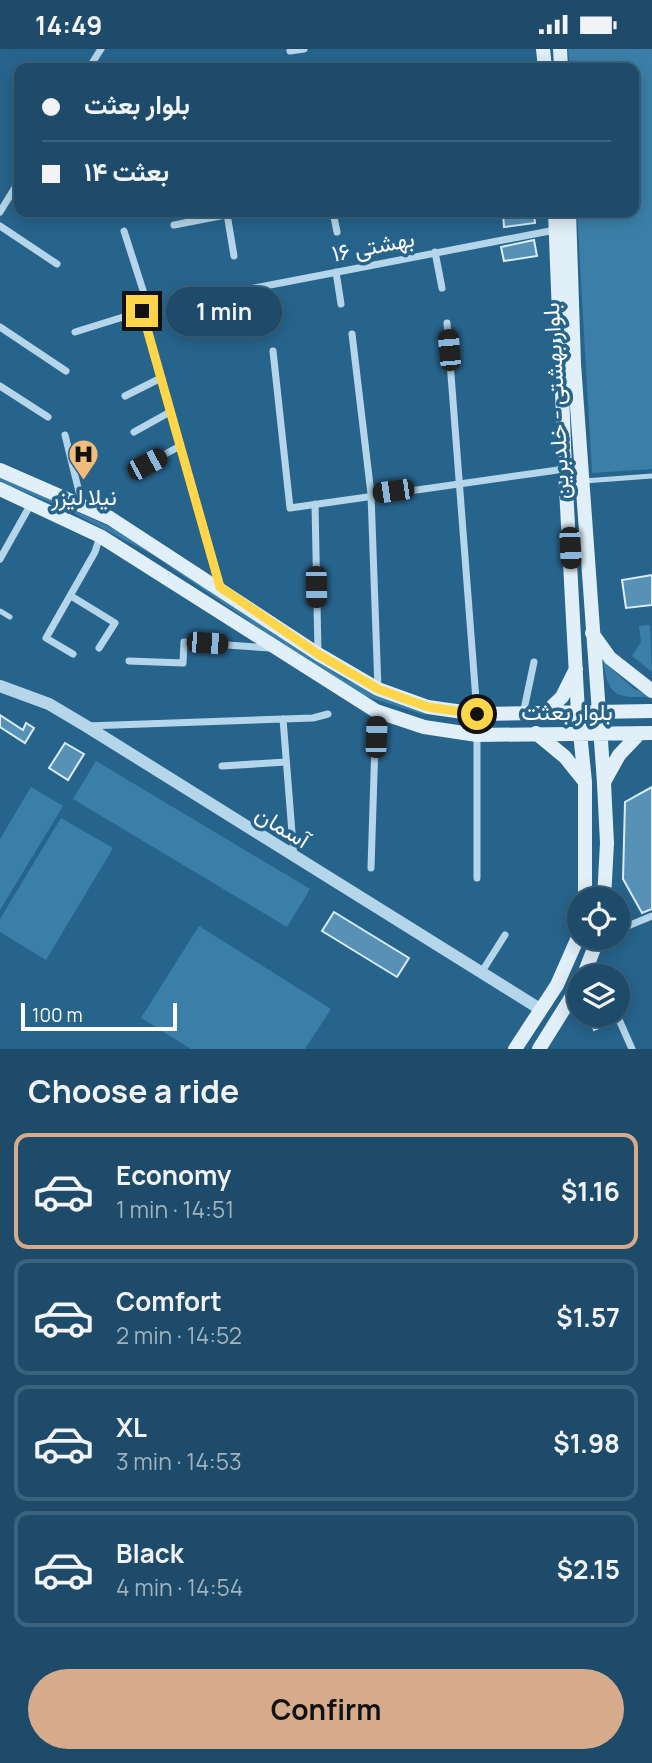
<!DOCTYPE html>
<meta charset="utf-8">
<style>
:root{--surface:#1d4b69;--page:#25526f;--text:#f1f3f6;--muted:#a0b3c0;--line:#3b637d;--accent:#d6ab8b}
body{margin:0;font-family:Manrope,Vazirmatn,sans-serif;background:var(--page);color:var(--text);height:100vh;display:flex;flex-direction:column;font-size:26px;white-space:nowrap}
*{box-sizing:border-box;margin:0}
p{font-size:23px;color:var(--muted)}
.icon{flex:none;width:38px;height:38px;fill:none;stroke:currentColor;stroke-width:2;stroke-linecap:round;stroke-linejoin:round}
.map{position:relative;height:1000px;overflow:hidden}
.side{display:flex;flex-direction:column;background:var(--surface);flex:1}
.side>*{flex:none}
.banner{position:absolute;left:14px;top:14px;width:625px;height:154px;border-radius:14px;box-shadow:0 4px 18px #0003,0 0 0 2px var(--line);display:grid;align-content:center;height:154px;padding:0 28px;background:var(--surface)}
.controls{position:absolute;left:567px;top:838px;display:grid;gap:14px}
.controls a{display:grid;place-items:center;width:63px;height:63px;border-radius:50%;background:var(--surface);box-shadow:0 4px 18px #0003,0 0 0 2px var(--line);font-size:35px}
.scale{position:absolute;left:21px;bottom:18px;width:156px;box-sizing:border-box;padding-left:7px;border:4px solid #fff;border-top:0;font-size:19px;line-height:24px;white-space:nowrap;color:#fff;-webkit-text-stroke:5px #27648c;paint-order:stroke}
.end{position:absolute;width:32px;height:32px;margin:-16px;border:9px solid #ffd54a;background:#111;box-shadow:0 0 0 4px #111}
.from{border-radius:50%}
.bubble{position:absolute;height:49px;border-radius:24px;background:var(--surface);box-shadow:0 4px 18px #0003,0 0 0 2px var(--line);font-size:23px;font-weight:700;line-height:49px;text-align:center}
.car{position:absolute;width:21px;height:42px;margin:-21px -10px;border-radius:9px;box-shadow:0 0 5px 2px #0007;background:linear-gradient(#222 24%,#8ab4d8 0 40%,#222 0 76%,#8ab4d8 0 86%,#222 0)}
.banner b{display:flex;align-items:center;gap:24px;height:66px;font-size:26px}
.banner b+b{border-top:2px solid var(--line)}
.banner i{width:18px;height:18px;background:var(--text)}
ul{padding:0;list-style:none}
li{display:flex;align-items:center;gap:21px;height:116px;margin:0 14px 10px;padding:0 14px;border:4px solid var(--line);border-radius:14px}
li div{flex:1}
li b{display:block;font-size:26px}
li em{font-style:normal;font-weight:700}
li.selected{border-color:var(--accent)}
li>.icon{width:63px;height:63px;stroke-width:1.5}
h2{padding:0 28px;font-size:32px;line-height:84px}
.button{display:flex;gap:14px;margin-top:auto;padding:14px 28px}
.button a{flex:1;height:80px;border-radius:42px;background:var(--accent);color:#111;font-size:28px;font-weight:700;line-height:80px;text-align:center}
.status{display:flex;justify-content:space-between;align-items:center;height:49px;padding:0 35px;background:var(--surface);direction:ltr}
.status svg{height:19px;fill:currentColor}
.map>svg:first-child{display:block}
.green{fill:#3b7fa8}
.building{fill:#5792b6;stroke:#daecf8;stroke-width:2}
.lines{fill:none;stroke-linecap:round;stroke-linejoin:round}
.service{stroke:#b5d6ea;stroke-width:5}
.minor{stroke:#b5d6ea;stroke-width:7}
.tertiary{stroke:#b5d6ea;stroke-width:12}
.secondary{stroke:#e0eff8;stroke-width:14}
.route{stroke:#ffd54a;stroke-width:9}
.labels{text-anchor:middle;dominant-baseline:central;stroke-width:7;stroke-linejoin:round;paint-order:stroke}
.street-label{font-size:23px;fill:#fff;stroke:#27648c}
.poi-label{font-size:23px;fill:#fff;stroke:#27648c}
</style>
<div class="status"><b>14:49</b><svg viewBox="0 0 49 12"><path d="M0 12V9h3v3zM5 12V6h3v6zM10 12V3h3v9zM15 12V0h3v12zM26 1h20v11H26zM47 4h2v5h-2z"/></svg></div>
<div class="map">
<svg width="652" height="1000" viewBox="0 0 652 1000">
<rect width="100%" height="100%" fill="#27648c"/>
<path class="green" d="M 568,0 L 652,0 L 652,420 L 592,424 L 577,163 L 634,163 L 634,19 L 570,19 Z
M 0,428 L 117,481 L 346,631 L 426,663 L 425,666 L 365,647 L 275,590 L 153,506 L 64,459 L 0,433 Z
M 650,576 L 652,623 L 632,607 L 641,593 L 639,577 Z
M 603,612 L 634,640 L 652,648 C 617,648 609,650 603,612 Z
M 96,712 L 310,840 L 287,878 L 73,750 Z
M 31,738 L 63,757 L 0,861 L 0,790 Z
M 61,769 L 113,799 L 46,911 L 0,883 L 0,870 Z
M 199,877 L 331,960 L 305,1000 L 191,1000 L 141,969 Z"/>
<path class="building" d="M 503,163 L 534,163 L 535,174 L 504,178 Z
M 534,191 L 537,207 L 504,212 L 501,198 Z
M 652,526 L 652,556 L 626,559 L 622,531 Z
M 0,666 L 23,681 L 26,674 L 34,679 L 25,694 L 0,678 Z
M 65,694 L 84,705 L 68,731 L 49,719 Z
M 652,738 L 652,860 L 642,864 L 623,830 L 625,753 Z
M 334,863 L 409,909 L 397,928 L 322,882 Z
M 588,966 L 611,966 L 614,973 L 594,981 Z"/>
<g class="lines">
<path class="service" d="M 584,432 L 652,427
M 0,562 L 10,568"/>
<path class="minor" d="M 290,2 L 304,0
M 89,19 L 101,0
M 0,163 L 19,132
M 333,163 L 337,183
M 440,163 L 441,166
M 227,165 L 234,207
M 174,176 L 241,163
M 0,177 L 57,215
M 435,203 L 442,239
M 336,223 L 341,255
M 142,262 L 221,539
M 447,274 L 477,664
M 245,275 L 239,242 L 555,181
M 0,278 L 66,322
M 75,283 L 149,260 L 124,182
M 352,285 L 371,445 L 378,640
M 273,302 L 290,459 L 565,420
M 0,337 L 48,368
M 125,347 L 161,329
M 134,383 L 170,363
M 65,386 L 82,455
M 147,415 L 180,397
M 315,455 L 318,604
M 0,510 L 32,453
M 71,547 L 115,574 L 99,599
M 73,605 L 46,589 L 95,503 L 100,487
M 129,612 L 183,614 L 184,593 L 270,599
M 523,665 L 534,613
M 283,670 L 294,809
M 87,677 L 313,669 L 328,665
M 477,686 L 477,829
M 222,717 L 286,713
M 371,819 L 376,663
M 618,881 L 652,867
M 481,924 L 505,886
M 617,966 L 632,1000"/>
<path class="tertiary" d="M 0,637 L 49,655 L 86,677 L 540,960"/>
<path class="secondary" d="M 543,0 L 545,19
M 560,0 L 561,19
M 555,163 L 565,420 L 578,664 L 585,733 L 585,850
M 569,163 L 574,315 L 604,734 L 607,794 L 604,850
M 0,421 L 110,469 L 318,605 L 378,640 L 428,658 L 477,665 L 652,662
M 0,440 L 100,487 L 376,662 L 424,678 L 477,686 L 652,684
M 592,584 L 610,609 L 652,642
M 543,666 L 562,648 L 576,620
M 536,684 L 565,708 L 585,733
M 604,733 L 619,706 L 640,684
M 583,928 L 598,889
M 515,1000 L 557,936 L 579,886
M 539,1000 L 579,936"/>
</g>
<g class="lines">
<path class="route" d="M 142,262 L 220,538 L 318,605 L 378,640 L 428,658 L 477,665"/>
</g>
<defs>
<symbol id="hospital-pin" viewBox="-11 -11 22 30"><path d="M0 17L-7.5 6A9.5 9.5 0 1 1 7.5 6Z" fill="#f3bc7b" stroke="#27648c"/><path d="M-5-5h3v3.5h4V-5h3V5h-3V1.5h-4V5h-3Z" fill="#111"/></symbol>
</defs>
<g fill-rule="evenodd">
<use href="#hospital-pin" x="66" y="388" width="35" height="47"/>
</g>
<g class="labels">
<g class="street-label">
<text transform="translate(373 196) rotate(-11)">۱۶ بهشتی</text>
<text transform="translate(555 352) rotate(-93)">بلوار بهشتی - خلدبرین</text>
<text x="567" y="662">بلوار بعثت</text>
<text transform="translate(283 777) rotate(32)">آسمان</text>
</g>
<g class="poi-label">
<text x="84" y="447">نیلا لیزر</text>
</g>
</g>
</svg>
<div class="controls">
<a><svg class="icon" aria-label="locate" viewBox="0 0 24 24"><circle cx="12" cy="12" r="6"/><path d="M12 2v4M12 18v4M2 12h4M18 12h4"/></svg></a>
<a><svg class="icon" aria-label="layers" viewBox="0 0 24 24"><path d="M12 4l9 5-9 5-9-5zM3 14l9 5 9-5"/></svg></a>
</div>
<div class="scale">100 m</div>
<i class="end from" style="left:477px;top:665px"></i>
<i class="end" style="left:142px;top:262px"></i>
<div class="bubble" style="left:166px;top:238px;width:116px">1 min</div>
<i class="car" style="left:449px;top:301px;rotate:355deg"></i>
<i class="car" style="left:147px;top:415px;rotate:62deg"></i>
<i class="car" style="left:393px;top:442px;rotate:262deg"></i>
<i class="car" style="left:570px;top:499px;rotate:177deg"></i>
<i class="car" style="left:316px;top:538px;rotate:179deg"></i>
<i class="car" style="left:207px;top:594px;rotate:94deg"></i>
<i class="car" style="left:376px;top:688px;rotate:2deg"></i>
<div class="banner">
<b><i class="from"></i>بلوار بعثت</b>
<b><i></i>بعثت ۱۴</b>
</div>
</div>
<section class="side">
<h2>Choose a ride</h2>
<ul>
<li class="selected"><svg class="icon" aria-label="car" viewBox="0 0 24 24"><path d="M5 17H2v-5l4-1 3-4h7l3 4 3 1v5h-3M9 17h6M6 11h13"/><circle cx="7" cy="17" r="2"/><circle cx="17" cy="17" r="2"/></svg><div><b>Economy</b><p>1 min · 14:51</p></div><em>$1.16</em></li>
<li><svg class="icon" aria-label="car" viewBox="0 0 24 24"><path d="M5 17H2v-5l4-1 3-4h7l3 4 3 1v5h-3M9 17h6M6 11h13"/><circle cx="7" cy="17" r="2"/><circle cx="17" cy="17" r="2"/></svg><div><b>Comfort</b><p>2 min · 14:52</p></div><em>$1.57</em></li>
<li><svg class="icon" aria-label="car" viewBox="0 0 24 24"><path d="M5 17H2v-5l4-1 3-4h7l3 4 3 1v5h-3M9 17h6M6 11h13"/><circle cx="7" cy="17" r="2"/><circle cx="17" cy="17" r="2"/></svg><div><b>XL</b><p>3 min · 14:53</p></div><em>$1.98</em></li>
<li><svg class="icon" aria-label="car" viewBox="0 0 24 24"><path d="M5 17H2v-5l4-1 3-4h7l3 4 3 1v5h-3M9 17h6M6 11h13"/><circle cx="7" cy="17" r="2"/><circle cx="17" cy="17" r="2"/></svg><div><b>Black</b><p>4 min · 14:54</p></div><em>$2.15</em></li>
</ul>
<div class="button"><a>Confirm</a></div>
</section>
